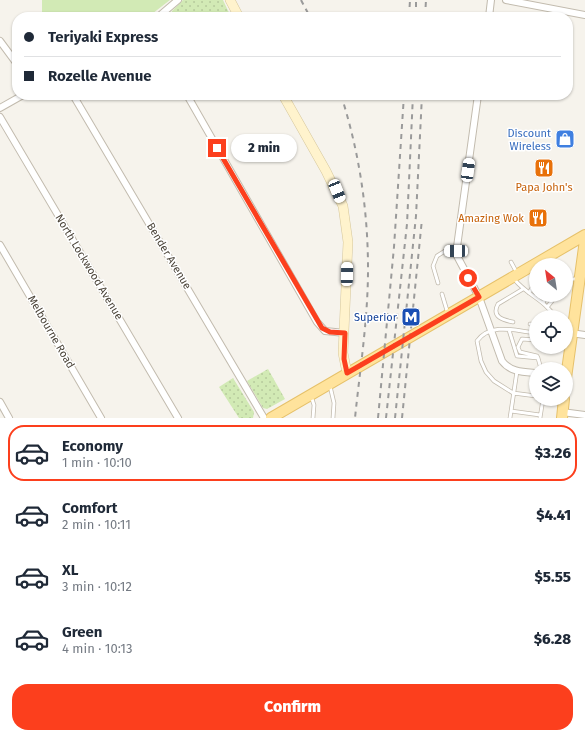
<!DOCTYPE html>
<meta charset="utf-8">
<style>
:root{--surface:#fff;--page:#f2f2f3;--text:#1f2937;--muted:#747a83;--line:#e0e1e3;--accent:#fc3f1d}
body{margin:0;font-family:"Fira Sans",sans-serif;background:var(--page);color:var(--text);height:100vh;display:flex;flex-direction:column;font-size:15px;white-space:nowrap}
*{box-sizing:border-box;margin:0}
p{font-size:13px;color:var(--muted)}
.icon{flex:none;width:22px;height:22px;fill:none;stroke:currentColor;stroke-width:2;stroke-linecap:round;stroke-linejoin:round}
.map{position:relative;height:418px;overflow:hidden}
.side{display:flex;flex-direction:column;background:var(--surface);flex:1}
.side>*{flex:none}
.top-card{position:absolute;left:12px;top:12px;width:561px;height:88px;border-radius:16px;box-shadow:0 1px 3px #0004;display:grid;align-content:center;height:88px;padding:0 12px;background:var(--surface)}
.needle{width:26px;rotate:330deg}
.tools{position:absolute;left:529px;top:258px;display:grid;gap:8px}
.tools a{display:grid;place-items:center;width:44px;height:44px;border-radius:50%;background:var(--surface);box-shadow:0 1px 3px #0004;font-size:20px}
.end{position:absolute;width:18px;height:18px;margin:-9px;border:5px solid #fc3f1d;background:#fff;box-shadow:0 0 0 2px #fff}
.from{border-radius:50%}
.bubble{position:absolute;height:28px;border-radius:14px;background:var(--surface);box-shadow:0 1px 3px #0004;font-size:13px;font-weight:800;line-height:28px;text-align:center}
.car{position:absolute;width:12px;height:24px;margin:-12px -6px;border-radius:5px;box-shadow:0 0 3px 1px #0007;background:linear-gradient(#fff 24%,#345 0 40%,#fff 0 76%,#345 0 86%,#fff 0)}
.top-card b{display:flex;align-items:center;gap:14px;height:38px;font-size:15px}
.top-card b+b{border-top:1px solid var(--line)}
.top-card i{width:10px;height:10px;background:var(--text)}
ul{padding:7px 0 0;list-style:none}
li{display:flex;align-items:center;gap:12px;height:56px;margin:0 8px 6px;padding:0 4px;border:2px solid transparent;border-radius:16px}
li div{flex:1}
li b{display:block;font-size:15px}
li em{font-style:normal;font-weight:800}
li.on{border-color:var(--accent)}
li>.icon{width:36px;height:36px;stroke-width:1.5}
.action{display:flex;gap:8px;margin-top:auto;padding:8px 12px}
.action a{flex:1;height:46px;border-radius:16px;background:var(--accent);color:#fff;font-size:16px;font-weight:800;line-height:46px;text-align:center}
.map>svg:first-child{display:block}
.grass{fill:url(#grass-dots)}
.park{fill:#d2eab5}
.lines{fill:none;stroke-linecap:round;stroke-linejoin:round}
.lane-casing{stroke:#c2bbae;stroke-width:4.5}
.street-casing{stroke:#c2bbae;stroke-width:8}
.secondary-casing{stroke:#d6c79b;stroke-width:10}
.primary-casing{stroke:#e6c16a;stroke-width:12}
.lane{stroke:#fff;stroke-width:3}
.street{stroke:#fff;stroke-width:6}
.secondary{stroke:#fff3cd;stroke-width:9}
.primary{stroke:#ffe39c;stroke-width:10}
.rail{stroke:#9a9a9a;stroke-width:2;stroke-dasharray:5 5;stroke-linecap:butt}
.route{stroke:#fc3f1d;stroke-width:5}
.labels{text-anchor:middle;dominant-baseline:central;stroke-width:3;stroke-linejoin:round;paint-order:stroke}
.shop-label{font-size:11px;fill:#366cbe;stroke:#fff;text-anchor:end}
.food-label{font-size:11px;fill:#c56008;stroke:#fff}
.street-label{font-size:11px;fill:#4b4439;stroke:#fff}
.transit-label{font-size:11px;fill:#164399;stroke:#fff;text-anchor:end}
</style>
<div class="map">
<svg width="585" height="418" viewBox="0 0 585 418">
<defs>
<pattern id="grass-dots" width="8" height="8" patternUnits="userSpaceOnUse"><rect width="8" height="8" fill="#d2eab5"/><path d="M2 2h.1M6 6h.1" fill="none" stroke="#b6ca9c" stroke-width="1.8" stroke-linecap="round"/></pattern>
</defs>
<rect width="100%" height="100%" fill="#f6f3ec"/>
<path class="grass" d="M 183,0 L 223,0 L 231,17 L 170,17 L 172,11 Z
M 268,369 L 285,399 L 267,409 L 263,408 L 247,381 Z
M 233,378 L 254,412 L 253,418 L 239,418 L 219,387 Z"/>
<path class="park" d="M 42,0 L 170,0 L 148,17 L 42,17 Z"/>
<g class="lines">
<defs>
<path id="lane" d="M 511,262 L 517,273
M 514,279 C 528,296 544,299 555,317
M 566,279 L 578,279
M 438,283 L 433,266 L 437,256 L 445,251 L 456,251
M 529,293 L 532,288
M 442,294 L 448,314
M 543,303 L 546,297
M 548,306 L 552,301
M 513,322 C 503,320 491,317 498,304 L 523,289
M 530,324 L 536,325
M 509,330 L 517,356 L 538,358 L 541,369
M 536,333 C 517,331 491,322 477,341 L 481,361 L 486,372 L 494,381 L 513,393 L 536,396
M 536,340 L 522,339 L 518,347 L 520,352 L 537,356 L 538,358
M 330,386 L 334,403 L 333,418
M 311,396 L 314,405 L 313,418
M 511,411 L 540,415
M 510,418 L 517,371
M 540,418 L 543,399"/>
<path id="street" d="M 506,0 L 585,15
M 158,17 L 178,0
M 489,17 L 491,0
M 0,41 L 17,64
M 73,95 L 264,418
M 187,95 L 317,322 L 325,331 L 345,333
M 478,95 L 456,254 L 479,297 L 502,361 C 510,372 524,372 536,373
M 0,108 L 23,95
M 0,117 L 178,418
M 0,245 L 101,418
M 571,333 L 585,335
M 0,402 L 9,418
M 562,412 L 585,415"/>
<path id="secondary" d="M 230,0 L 239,17
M 283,95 L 326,171 L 343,206 L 348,242 L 343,353 L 347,373"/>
<path id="primary" d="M 566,378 L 585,240
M 271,418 L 585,235
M 562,418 L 564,399"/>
</defs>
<use href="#lane" class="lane-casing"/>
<use href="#street" class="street-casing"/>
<use href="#secondary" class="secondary-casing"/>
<use href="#primary" class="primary-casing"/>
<use href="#lane" class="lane"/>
<use href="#street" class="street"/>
<use href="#secondary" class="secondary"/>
<use href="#primary" class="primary"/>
<path class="rail" d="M 301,0 L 310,17
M 409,17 L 410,0
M 416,17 L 416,0
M 425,17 L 426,0
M 341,95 C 359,151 368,210 368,269 C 368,319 360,369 355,418
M 378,418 L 394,247 L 404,95
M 386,418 L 407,224 L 413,95
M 395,418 L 416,216 L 422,95
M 402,418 L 422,219"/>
</g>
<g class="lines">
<path class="route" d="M 217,148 L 322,328 L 330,332 L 345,333 L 344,359 L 347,373 L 479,297 L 468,278"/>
</g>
<defs>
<symbol id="shop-square" viewBox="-11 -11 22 22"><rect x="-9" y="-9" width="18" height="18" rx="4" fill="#3f7fe0" stroke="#fff"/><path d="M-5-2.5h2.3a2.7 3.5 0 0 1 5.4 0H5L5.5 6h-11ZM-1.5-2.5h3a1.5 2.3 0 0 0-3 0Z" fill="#fff"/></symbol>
<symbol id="restaurant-square" viewBox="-11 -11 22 22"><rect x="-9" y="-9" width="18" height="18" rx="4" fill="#e8710a" stroke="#fff"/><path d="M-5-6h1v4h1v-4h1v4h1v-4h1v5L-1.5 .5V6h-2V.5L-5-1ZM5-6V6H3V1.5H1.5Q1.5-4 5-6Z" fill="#fff"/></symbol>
<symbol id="metro-square" viewBox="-11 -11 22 22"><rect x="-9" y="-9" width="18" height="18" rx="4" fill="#1a4fb4" stroke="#fff"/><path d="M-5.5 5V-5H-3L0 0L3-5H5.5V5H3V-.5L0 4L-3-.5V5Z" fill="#fff"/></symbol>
</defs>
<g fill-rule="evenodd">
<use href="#shop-square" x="554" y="128" width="22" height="22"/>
<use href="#restaurant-square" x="533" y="157" width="22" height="22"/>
<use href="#restaurant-square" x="527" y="207" width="22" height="22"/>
<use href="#metro-square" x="400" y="306" width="22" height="22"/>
</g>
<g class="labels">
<g class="shop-label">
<text x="551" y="133">Discount<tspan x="551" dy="13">Wireless</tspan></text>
</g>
<g class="food-label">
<text x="544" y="187">Papa John's</text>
<text x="524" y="218" text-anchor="end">Amazing Wok</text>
</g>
<g class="street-label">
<text transform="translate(169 256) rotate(59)">Bender Avenue</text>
<text transform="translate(89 267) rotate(59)">North Lockwood Avenue</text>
<text transform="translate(51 332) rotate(60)">Melbourne Road</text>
</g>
<g class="transit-label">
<text x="397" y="317">Superior</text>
</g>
</g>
</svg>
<div class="tools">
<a><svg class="needle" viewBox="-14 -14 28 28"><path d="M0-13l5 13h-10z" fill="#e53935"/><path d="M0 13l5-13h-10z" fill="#747a83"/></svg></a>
<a><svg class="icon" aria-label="locate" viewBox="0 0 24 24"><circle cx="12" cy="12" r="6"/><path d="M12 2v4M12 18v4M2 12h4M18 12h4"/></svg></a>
<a><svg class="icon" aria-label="layers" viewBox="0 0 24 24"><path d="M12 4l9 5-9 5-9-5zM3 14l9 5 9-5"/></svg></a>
</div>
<i class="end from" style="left:468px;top:278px"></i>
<i class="end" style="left:217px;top:148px"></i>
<div class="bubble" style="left:231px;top:134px;width:66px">2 min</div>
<i class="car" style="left:468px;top:170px;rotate:8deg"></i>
<i class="car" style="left:337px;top:191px;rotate:158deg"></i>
<i class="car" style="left:456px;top:251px;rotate:270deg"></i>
<i class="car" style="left:347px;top:274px;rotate:1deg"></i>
<div class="top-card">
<b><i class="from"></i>Teriyaki Express</b>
<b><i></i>Rozelle Avenue</b>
</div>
</div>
<section class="side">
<ul>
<li class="on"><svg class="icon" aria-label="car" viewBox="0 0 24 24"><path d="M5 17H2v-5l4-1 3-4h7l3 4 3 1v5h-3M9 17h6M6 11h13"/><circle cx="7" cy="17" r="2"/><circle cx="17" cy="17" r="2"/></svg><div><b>Economy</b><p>1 min · 10:10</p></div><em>$3.26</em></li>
<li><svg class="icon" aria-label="car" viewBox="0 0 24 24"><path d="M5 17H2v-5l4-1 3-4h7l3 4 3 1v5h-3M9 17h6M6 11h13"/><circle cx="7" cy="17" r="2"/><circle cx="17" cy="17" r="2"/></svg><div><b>Comfort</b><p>2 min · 10:11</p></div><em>$4.41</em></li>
<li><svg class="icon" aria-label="car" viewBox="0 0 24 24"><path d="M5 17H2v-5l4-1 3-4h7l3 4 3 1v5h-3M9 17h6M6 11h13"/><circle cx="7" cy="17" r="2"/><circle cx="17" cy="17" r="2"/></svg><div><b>XL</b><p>3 min · 10:12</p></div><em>$5.55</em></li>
<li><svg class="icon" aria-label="car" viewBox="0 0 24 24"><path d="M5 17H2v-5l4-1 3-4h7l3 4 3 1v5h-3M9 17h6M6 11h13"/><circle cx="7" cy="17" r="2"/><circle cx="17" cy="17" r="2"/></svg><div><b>Green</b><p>4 min · 10:13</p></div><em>$6.28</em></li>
</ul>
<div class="action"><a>Confirm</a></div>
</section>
